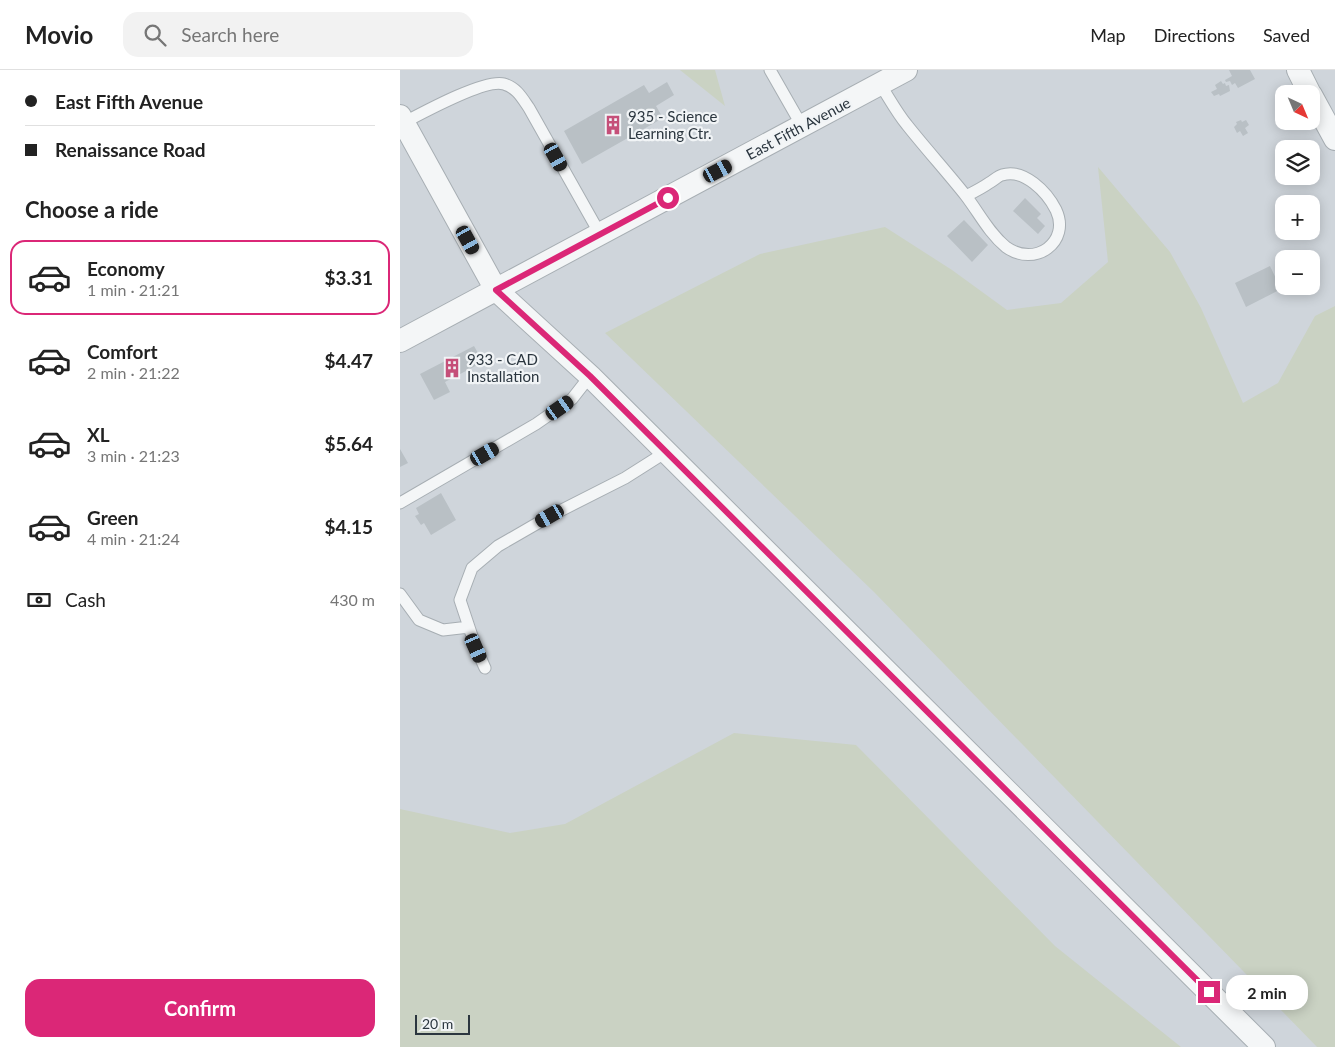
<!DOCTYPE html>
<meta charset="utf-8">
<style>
:root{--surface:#fff;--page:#f2f2f2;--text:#222;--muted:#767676;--line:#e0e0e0;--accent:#db2777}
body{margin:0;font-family:Lato,sans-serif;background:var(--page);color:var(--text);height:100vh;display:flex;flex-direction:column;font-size:19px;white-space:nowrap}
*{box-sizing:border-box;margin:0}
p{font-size:16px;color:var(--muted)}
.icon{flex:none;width:28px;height:28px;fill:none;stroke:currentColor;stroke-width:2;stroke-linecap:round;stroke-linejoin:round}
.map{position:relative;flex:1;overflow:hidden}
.sheet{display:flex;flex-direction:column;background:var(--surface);width:400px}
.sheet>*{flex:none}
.guide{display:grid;align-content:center;height:110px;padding:0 25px;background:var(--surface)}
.needle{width:32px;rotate:136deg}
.tools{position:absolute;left:875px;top:15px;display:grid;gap:10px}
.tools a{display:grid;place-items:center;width:45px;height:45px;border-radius:10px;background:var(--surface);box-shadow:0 2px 12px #0003;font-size:25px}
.scale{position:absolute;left:15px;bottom:12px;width:55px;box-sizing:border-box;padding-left:5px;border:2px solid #2b363f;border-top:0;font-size:14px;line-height:18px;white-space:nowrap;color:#2b363f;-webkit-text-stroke:4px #f1f4f6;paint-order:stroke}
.end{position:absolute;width:22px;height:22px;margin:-11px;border:6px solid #db2777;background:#fff;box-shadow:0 0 0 2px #fff}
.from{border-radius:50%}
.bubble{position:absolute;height:35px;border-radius:15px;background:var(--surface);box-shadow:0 2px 12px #0003;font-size:16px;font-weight:700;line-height:35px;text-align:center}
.car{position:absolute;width:15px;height:30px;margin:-15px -8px;border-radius:6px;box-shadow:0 0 4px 1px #0007;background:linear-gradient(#222 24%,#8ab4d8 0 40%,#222 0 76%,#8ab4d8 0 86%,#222 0)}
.guide b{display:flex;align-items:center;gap:18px;height:48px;font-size:19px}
.guide b+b{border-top:1px solid var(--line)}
.guide i{width:12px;height:12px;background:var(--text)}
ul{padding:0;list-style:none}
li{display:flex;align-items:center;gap:15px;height:75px;margin:0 10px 8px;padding:0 15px;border:2px solid transparent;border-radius:15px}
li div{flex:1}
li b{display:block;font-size:19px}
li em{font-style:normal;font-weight:700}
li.active{border-color:var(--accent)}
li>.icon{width:45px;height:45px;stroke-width:1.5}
h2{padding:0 25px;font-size:22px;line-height:60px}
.pay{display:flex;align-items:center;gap:12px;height:55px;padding:0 25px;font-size:19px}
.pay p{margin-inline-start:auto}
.cta{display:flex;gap:10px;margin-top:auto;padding:10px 25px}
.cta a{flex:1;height:58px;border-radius:15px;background:var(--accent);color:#fff;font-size:20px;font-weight:700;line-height:58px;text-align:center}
header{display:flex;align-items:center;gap:30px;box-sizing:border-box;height:70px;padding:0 25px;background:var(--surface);border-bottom:1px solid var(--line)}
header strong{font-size:24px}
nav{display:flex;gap:28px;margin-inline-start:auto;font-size:18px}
.search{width:350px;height:45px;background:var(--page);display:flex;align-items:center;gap:12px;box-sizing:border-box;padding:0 18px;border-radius:15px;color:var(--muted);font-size:19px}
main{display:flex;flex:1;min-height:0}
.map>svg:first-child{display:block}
.built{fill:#cfd5db;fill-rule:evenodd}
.green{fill:#cad2c3}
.building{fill:#b9c0c5}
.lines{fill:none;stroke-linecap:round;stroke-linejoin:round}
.service-casing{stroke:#a7aeb3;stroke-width:13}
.minor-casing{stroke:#a7aeb3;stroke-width:24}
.service{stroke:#f4f6f7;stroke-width:11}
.minor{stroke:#f4f6f7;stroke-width:22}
.route{stroke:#db2777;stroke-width:6}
.labels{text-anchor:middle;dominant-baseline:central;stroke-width:4.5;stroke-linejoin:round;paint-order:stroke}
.poi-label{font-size:15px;fill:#2b363f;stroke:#f1f4f6;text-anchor:start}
.street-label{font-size:15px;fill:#2b363f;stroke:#f1f4f6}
</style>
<header>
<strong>Movio</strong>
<div class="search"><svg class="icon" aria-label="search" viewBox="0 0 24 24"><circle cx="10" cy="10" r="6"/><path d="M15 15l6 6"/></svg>Search here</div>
<nav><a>Map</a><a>Directions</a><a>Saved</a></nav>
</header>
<main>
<section class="sheet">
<div class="guide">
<b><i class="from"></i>East Fifth Avenue</b>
<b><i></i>Renaissance Road</b>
</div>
<h2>Choose a ride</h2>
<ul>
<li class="active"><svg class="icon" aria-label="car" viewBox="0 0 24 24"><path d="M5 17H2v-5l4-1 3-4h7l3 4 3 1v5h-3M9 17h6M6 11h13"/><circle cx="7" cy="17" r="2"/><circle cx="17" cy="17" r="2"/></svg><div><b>Economy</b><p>1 min · 21:21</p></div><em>$3.31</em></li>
<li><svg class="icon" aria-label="car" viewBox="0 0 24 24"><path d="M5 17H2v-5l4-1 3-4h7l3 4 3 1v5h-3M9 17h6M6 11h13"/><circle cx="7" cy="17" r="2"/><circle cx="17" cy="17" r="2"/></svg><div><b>Comfort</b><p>2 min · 21:22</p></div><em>$4.47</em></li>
<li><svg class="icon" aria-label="car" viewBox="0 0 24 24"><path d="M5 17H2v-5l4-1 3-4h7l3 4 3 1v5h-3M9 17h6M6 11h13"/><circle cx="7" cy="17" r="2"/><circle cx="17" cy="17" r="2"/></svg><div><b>XL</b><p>3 min · 21:23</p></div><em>$5.64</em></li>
<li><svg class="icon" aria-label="car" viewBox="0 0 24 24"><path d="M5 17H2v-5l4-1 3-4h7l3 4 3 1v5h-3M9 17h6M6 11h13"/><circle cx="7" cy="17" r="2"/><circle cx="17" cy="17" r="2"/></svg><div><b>Green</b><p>4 min · 21:24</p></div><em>$4.15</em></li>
</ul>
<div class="pay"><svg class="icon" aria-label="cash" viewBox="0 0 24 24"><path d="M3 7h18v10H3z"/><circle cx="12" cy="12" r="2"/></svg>Cash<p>430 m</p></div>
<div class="cta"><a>Confirm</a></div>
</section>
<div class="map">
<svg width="935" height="977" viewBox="0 0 935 977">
<rect width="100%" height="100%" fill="#e1e6e9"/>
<path class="built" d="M 0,0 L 935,0 L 935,977 L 0,977 ZM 884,24 L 911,24 L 911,51 L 884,51 ZM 884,79 L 911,79 L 911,106 L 884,106 ZM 884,134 L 911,134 L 911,161 L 884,161 ZM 884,189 L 911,189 L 911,216 L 884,216 Z"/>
<path class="green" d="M 280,0 L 315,0 L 325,36 Z
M 698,97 L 770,182 L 801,238 L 843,333 L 878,313 L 915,246 L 935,236 L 935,977 L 917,977 L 474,522 L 205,263 L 360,184 L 485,157 L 552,200 L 607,240 L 661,233 L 708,192 Z
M 334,663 L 456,675 L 655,876 L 781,977 L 0,977 L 0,739 L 110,763 L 165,754 Z"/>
<path class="building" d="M 829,0 L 850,0 L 855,9 L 838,18 L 835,13 L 832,15 L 830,11 L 826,12 L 825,10 L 832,6 Z
M 821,11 L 823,14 L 825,13 L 826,16 L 829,15 L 830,21 L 820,26 L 819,24 L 814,26 L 811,22 L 817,19 L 815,15 Z
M 267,12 L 274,25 L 256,36 L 263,48 L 182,94 L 164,61 L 244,15 L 249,23 Z
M 841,50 L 842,52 L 846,50 L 849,55 L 845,58 L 848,63 L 843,66 L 840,61 L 837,63 L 834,57 L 837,54 L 836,52 Z
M 891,106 L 904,106 L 905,108 L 893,115 L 889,107 Z
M 625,128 L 641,144 L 637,148 L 645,156 L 638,164 L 613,141 Z
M 564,150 L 588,175 L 572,192 L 547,166 Z
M 870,196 L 881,219 L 846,237 L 835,213 Z
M 74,276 L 83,292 L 45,312 L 50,322 L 34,330 L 20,304 Z
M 0,379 L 8,393 L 0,397 Z
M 41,423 L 56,450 L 31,465 L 24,453 L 21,455 L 15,446 L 19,444 L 16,438 Z"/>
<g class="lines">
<defs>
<path id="service" d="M 370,0 L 402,56
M 480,14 C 489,28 497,43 507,55 C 526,79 547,102 566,126 C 579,143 589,163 606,177 C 635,198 671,172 656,140 C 647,122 624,98 602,105 C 598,106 593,111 589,113 C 582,118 574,122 566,126
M 3,53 C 22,43 86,8 104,14 C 117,18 122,28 129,38 L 200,164
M 0,433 L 136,354 L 172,329 L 190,306
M 0,524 L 19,550 L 43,560 L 69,557
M 85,598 L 76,578 L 60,530 L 72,498 L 98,476 L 150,446 L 225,408 L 266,382"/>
<path id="minor" d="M 898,0 L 910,24
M 911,25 L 935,69
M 0,46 L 96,220 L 190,306 L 864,977
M 0,271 L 506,0"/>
</defs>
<use href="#service" class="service-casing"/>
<use href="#minor" class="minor-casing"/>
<use href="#service" class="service"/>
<use href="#minor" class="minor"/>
</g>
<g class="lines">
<path class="route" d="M 268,128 L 96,220 L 190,306 L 809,922"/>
</g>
<defs>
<symbol id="building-bare" viewBox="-9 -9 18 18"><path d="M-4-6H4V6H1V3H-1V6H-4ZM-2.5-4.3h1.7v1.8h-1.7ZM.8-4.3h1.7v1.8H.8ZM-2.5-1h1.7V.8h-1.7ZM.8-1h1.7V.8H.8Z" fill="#c54f79" stroke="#f1f4f6" stroke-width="2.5" paint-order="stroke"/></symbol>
</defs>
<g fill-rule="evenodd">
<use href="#building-bare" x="199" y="41" width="28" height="28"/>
<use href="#building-bare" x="38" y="284" width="28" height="28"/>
</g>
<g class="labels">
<g class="poi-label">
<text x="228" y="46">935 - Science<tspan x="228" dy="17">Learning Ctr.</tspan></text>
<text x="67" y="289">933 - CAD<tspan x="67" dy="17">Installation</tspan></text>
</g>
<g class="street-label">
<text transform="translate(398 58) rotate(-28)">East Fifth Avenue</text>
</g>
</g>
</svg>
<div class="tools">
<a><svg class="needle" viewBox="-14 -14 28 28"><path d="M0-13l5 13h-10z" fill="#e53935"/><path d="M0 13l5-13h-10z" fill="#767676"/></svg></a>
<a><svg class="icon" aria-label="layers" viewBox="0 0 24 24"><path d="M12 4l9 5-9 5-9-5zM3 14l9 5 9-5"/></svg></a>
<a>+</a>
<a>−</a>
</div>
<div class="scale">20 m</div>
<i class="end from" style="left:268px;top:128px"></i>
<i class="end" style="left:809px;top:922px"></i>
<div class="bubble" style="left:826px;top:905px;width:82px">2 min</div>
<i class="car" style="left:156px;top:87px;rotate:151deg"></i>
<i class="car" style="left:318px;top:101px;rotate:62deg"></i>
<i class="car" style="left:68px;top:170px;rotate:151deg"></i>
<i class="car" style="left:160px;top:338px;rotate:55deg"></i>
<i class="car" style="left:85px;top:384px;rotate:60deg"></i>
<i class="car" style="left:150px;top:446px;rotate:240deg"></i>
<i class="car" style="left:76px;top:578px;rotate:156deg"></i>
</div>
</main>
